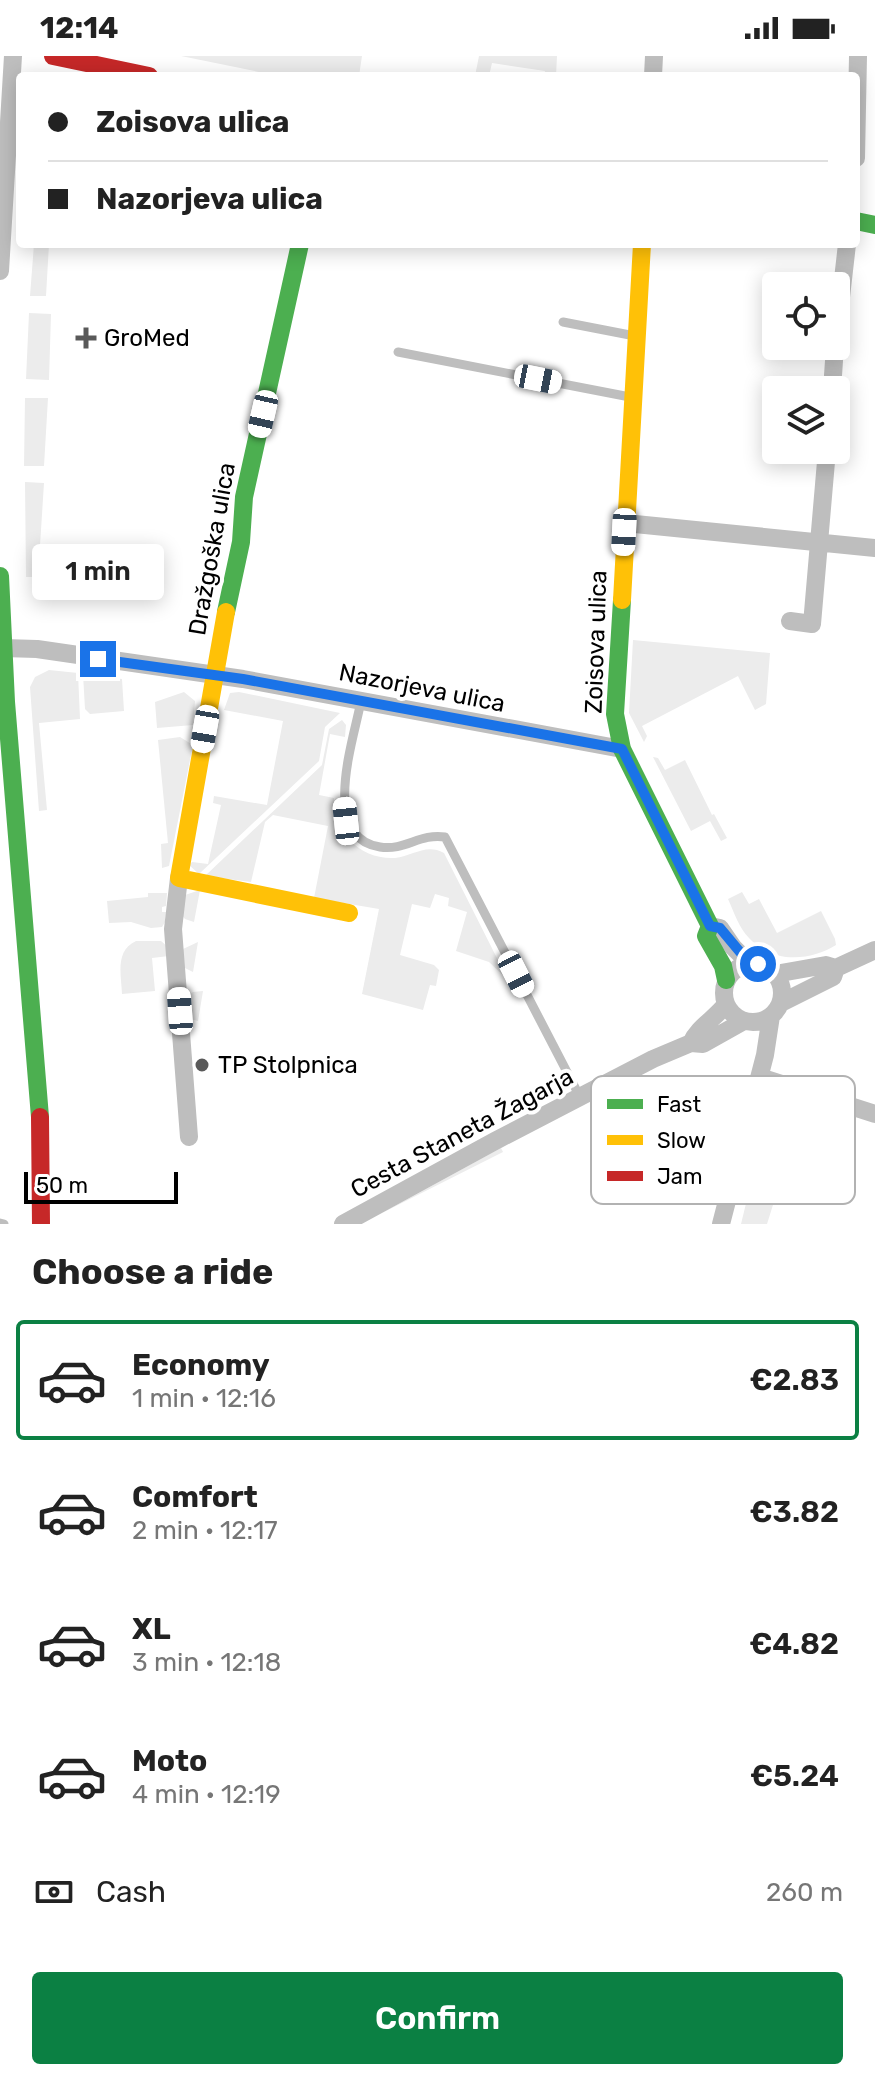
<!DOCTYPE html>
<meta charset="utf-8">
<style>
:root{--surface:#fff;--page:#f6f6f6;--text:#222;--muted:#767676;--line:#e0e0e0;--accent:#0b8043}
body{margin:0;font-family:Rubik,sans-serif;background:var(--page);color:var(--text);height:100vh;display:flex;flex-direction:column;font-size:30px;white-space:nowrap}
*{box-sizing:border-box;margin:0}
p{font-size:26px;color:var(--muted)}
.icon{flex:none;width:44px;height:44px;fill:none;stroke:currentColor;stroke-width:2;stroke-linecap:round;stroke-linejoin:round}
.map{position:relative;height:1168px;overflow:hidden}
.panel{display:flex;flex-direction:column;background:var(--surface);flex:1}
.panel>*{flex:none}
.hud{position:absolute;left:16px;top:16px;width:844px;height:176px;border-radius:8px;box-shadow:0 4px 20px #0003;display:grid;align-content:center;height:176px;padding:0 32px;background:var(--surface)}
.fabs{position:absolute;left:762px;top:216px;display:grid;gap:16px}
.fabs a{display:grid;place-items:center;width:88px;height:88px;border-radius:8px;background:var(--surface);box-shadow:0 4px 20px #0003;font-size:40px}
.scale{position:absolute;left:24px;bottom:20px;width:154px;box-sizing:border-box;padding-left:8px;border:4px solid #000;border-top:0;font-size:22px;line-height:28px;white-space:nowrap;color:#000;-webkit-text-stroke:6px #fff;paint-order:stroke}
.end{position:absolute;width:36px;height:36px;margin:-18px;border:10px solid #1a73e8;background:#fff;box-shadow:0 0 0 4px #fff}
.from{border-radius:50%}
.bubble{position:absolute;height:56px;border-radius:8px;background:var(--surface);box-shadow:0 4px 20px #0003;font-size:26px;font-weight:600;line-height:56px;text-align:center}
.car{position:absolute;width:24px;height:48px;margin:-24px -12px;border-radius:10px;box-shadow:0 0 6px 2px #0007;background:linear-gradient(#fff 24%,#345 0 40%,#fff 0 76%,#345 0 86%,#fff 0)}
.hud b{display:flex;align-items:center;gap:28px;height:76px;font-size:30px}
.hud b+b{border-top:2px solid var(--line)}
.hud i{width:20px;height:20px;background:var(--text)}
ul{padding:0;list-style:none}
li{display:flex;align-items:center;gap:24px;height:120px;margin:0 16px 12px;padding:0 16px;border:4px solid transparent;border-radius:8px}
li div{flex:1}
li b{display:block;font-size:30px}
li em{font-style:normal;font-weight:600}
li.active{border-color:var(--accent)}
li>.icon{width:72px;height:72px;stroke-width:1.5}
h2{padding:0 32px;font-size:36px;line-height:96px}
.pay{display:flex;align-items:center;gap:20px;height:88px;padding:0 32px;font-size:30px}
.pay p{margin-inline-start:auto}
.button{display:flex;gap:16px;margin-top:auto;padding:16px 32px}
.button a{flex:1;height:92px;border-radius:8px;background:var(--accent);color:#fff;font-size:32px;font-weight:600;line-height:92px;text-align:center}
.status{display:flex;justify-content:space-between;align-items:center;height:56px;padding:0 40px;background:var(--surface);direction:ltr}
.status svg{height:22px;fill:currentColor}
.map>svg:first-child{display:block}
.green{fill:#ececec}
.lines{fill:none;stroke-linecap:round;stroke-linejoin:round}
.lane{stroke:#bebebe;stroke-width:9}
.street{stroke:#bebebe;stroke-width:18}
.fast{stroke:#4caf50;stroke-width:18}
.slow{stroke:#ffc107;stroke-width:18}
.jam{stroke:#c62828;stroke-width:18}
.route{stroke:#1a73e8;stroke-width:10}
.poi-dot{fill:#595959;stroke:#fff;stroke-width:3}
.labels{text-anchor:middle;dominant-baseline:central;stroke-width:8;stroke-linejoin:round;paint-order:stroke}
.poi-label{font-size:24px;fill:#000;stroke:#fff;text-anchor:start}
.street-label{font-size:24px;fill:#000;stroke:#fff}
.key{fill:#fff;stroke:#b2b2b2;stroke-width:2}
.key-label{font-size:22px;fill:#000}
</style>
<div class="status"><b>12:14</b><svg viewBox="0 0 49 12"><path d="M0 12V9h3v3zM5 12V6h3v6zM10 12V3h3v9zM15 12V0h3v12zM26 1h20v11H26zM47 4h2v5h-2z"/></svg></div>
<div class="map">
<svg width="875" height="1168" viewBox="0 0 875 1168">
<rect width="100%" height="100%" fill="#fff"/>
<path class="green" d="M 181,0 L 362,0 L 359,20 L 279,20 Z
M 479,0 L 557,0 L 556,20 L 544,20 L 545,15 L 492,7 L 489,20 L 475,20 Z
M 34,188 L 49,188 L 46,240 L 30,240 Z
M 29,257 L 51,258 L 49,324 L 26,323 Z
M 25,342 L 48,342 L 44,410 L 24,410 Z
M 25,426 L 44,427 L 38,521 L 26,521 Z
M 633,584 L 770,597 L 766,648 L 755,654 L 738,620 L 642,670 L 647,680 L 644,686 L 629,657 Z
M 49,614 L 78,617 L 80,663 L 39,667 L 47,754 L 39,755 L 30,631 L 35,621 Z
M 83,618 L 122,623 L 124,655 L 90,658 L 85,653 Z
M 184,636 L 195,645 L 193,669 L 157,672 L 155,646 Z
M 239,636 L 340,657 L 325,671 L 319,705 L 199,818 L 189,809 L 192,806 L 208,808 L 221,749 L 213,747 L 214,740 L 267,749 L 283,665 L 224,654 L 230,637 Z
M 342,664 L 346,669 L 345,681 L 330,678 L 319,739 L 334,742 C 333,776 360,804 395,802 C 413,800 426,787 444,797 L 508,924 L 489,906 L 456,895 L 467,856 L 448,850 L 449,842 L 435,838 L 430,852 L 412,848 L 400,899 L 434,909 L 439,914 L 436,930 L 430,929 L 423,954 L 362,938 L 379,853 L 314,842 L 328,770 L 273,759 L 265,766 L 251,826 L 205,820 L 322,709 L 329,673 Z
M 180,681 L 193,689 L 169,810 L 162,812 L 161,788 L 168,787 L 158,684 Z
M 653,701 L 658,702 L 665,714 L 685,704 L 712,759 L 714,758 L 727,782 L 721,785 L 710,765 L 691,775 Z
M 200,834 L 194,866 L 185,863 L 179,856 L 182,840 Z
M 742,836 L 749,848 L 759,843 L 777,877 L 821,855 L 835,883 L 836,889 C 809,906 772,907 749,882 C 739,872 734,856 728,843 Z
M 148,837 L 167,837 L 166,850 L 162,851 L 162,856 L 166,856 L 165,866 L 162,871 L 151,872 L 131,866 L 109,867 L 107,845 L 148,841 Z
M 136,885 L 161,885 L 168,891 L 169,900 L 152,902 L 155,935 L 122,938 C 121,917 115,895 136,885 Z
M 198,886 L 193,916 L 181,910 L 183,893 Z
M 203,935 L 198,965 L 190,963 L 184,957 L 186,941 L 193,936 Z
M 773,1037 L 777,1038 L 765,1093 L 788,1101 L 767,1168 L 741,1168 Z
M 501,1092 L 503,1096 L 382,1157 Z"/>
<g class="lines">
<path class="lane" d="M 563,266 L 635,280
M 398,296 L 630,341
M 361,645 C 354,683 319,782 380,791 C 405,795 420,777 445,781 L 580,1041
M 0,1167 L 4,1168"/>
<path class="street" d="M 653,20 L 654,0
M 856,102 L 858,0
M 0,215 L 13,0
M 836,285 L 847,188
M 832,334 L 835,290
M 625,467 L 875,492
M 790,565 L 812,568 L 827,394
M 3,592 L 37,593 L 243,623 L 622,693
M 179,822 L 173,873 L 189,1081
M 710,870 L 720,872 L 733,891 L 750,908
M724 937a29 29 0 1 1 58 0a29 29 0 1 1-58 0Z
M 775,918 L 826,909 L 836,912
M 781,947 L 833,921 L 836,912 L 875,894
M 691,987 C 698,971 716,962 726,948
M 760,1021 L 875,1058
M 343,1168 L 495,1085 L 653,1003 L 691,987 L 703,988 L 744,965
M 721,1168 L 765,999 L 771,960"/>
<path class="fast" d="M 856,165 L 875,169
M 0,520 L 6,646 L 40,1061
M 622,544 L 615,658 L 622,693 L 710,870 L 706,880 L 723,910 L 726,924
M 226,556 L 241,486 L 244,441 L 300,188"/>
<path class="slow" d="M 622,544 L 642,188
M 226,556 L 179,822 L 349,857"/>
<path class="jam" d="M 53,0 L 149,20
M 40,1061 L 41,1168"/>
</g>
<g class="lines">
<path class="route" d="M 98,603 L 243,623 L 622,693 L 710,870 L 720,872 L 750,908 L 758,908"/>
</g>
<g class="poi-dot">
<path d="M82 270h8v8h8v8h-8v8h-8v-8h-8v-8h8z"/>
<circle cx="202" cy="1009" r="8"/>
</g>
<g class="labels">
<g class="poi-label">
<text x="104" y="282">GroMed</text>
<text x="218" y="1009">TP Stolpnica</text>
</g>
<g class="street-label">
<text transform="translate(212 493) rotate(-80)">Dražgoška ulica</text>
<text transform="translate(596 586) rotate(-88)">Zoisova ulica</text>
<text transform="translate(422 632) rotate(11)">Nazorjeva ulica</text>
<text transform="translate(462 1077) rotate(-28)">Cesta Staneta Žagarja</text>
</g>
</g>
<rect x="591" y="1020" width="264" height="128" rx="12" class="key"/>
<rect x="607" y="1043" width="36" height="10" fill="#4caf50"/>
<rect x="607" y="1079" width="36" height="10" fill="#ffc107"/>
<rect x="607" y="1115" width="36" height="10" fill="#c62828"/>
<g class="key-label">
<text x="657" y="1056">Fast</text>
<text x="657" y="1092">Slow</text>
<text x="657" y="1128">Jam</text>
</g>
</svg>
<div class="fabs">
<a><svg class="icon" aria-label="locate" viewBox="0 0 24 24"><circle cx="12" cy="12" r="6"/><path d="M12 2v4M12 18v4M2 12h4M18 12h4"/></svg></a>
<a><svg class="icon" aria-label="layers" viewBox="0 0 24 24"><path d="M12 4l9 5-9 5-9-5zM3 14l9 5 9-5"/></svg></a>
</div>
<div class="scale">50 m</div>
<i class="end from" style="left:758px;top:908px"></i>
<i class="end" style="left:98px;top:603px"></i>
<div class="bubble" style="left:32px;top:488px;width:132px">1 min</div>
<i class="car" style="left:538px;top:323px;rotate:101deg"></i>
<i class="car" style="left:263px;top:358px;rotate:193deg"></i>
<i class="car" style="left:624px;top:476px;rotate:183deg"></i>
<i class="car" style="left:205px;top:673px;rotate:190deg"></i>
<i class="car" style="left:346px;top:765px;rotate:354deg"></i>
<i class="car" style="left:516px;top:918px;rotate:153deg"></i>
<i class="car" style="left:180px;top:955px;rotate:356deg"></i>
<div class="hud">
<b><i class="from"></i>Zoisova ulica</b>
<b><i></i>Nazorjeva ulica</b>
</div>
</div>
<section class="panel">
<h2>Choose a ride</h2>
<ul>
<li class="active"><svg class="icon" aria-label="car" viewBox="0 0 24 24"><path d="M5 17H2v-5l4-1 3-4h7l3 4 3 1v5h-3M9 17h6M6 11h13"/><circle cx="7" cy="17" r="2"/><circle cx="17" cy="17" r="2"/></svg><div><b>Economy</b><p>1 min · 12:16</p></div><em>€2.83</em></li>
<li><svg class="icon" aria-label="car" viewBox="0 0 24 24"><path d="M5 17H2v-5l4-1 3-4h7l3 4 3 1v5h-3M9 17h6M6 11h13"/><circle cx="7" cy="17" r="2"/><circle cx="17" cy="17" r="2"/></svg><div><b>Comfort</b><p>2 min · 12:17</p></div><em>€3.82</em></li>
<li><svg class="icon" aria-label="car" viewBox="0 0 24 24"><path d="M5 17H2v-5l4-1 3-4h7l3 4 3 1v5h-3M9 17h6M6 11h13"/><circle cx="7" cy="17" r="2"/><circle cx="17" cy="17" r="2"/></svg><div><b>XL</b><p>3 min · 12:18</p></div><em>€4.82</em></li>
<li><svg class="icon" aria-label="car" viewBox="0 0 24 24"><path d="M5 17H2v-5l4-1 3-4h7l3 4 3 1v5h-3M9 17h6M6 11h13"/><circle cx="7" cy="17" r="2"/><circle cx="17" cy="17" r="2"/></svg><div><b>Moto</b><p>4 min · 12:19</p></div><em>€5.24</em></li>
</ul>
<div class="pay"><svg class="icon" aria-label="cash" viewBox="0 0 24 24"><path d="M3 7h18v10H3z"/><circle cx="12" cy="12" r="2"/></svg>Cash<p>260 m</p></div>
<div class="button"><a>Confirm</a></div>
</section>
